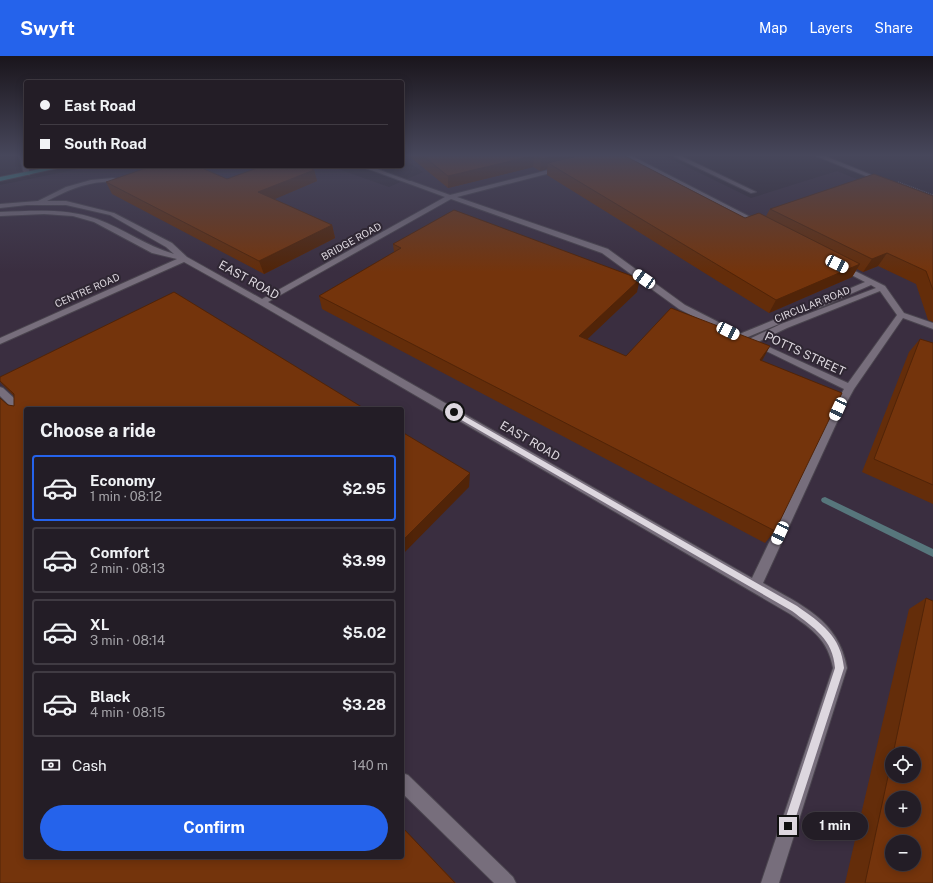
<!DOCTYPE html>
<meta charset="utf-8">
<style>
:root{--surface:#231d26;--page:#2f2a32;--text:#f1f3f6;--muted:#a3a2a7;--line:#403b43;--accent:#2563eb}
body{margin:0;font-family:"Public Sans",sans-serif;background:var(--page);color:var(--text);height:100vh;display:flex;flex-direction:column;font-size:15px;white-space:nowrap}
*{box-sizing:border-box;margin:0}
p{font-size:13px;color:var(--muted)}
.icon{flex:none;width:22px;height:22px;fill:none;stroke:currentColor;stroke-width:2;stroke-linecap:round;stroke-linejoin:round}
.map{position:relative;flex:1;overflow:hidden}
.panel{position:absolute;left:24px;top:351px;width:380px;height:452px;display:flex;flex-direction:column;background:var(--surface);border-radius:4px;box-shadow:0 2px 10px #0003,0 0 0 1px var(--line)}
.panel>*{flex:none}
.hud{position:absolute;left:24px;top:24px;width:380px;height:88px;border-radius:4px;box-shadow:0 2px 10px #0003,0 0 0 1px var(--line);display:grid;align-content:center;height:88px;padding:0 16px;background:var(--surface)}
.controls{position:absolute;left:885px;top:691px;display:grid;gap:8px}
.controls a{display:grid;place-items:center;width:36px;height:36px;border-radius:50%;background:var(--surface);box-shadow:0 2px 10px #0003,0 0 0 1px var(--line);font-size:20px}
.end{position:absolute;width:18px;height:18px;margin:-9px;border:5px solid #ddd7df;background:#111;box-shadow:0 0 0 2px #111}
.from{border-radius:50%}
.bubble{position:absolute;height:28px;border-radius:14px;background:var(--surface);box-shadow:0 2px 10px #0003,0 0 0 1px var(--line);font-size:13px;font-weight:700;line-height:28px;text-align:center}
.car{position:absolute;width:12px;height:24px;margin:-12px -6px;border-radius:5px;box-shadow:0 0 3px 1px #0007;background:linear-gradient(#fff 24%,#345 0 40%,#fff 0 76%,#345 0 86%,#fff 0)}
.hud b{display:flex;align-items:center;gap:14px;height:38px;font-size:15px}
.hud b+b{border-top:1px solid var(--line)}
.hud i{width:10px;height:10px;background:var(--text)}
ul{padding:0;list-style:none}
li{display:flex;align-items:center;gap:12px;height:66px;margin:0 8px 6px;padding:0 8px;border:2px solid var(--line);border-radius:4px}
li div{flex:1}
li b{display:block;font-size:15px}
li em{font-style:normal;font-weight:700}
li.active{border-color:var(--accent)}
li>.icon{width:36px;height:36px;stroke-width:1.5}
h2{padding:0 16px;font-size:18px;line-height:48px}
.pay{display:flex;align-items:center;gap:10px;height:44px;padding:0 16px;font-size:15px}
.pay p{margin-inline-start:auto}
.cta{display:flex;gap:8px;margin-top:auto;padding:8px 16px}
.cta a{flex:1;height:46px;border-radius:24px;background:var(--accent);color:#fff;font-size:16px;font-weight:700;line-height:46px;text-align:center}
header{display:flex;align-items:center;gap:24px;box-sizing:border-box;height:56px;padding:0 20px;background:var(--accent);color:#fff}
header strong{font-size:19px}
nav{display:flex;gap:22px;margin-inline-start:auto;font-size:14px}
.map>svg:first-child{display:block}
.built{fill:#3a2e40;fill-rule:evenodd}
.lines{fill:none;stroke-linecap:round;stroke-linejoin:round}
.stream{fill:#57767c;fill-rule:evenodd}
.lane-casing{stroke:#4a444e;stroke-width:2}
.street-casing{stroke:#4a444e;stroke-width:2}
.highway-casing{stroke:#4a444e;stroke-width:2}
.path{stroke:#67606b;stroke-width:1.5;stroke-dasharray:1 1;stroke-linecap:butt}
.lane{fill:#776e7c;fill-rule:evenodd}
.street{fill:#776e7c;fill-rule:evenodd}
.highway{fill:#38a09f;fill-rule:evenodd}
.wall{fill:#642d0a;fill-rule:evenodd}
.shaded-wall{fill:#512408}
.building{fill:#74340c;stroke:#512408;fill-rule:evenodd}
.route{fill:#ddd7df}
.labels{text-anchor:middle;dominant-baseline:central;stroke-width:4;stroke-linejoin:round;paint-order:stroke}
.far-street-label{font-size:10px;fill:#ddd7df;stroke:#2f2733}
.street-label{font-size:12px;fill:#ddd7df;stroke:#2f2733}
</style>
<header>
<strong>Swyft</strong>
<nav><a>Map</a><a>Layers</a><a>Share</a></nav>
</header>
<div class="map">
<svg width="933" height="827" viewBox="0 0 933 827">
<rect width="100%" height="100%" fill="#2f2733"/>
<path class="built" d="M 402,100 L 665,100 L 751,142 L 837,115 L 933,154 L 933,827 L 0,827 L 0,129 L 93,110 L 330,110 L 389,131 L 423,116 L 402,102 ZM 26,353 L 402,353 L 402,801 L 26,801 ZM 892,698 L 914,698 L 914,720 L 892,720 ZM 892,742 L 914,742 L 914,764 L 892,764 ZM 892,786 L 914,786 L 914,808 L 892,808 Z"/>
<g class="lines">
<path class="stream" d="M 825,441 L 933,493 L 933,501 L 822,446 L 821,444 L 822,442 Z"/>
<defs>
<path id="lane" d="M 625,100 L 632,100 L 762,167 L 757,168 Z
M 560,111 L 563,113 L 562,114 L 457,141 L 608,193 L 685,249 L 736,275 L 737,277 L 736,279 L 730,279 L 679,253 L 602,197 L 451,143 L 268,246 L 752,522 L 833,353 L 844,333 L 752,288 L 747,288 L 746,286 L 747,284 L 781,268 L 876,232 L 871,229 L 819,252 L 813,252 L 813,248 L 865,226 L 838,212 L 837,210 L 841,208 L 885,230 L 904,257 L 933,267 L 933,273 L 903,262 L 854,333 L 843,353 L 763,527 C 801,549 839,564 847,612 L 779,827 L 761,827 L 833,612 C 828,584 812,573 790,558 L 259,248 L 184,206 L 0,288 L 0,282 L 177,203 L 152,197 L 94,166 L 73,160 L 44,158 L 0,160 L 0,156 C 33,155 65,152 97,163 C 124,173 146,190 174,198 L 166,191 L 110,159 L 66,149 L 27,149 L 0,152 L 0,148 L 38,145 L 66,131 L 91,124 L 113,122 L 125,125 L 125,127 C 118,128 111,125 103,126 C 84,127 64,136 47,145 L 66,145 L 114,157 L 172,187 L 187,201 L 262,243 L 445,141 L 407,127 L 407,125 L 411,125 L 450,139 ZM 880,235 L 897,259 L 848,327 L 758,286 L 787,272 Z
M 776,263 L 780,266 L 779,268 L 743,283 L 740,284 L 736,281 L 737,279 Z
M 0,331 L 3,332 L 26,353 L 26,363 L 22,362 L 0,340 Z
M 402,717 L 408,719 L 513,821 L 516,827 L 494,827 L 402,737 Z"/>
<path id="street" d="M 19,100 L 25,100 L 26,110 L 28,110 L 30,118 L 29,119 L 24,118 Z
M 673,100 L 681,100 L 756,136 L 751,137 Z
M 816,100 L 825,100 L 886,125 L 881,126 Z
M 360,110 L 369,110 L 412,126 L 407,127 Z"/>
<path id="highway" d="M 55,110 L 67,110 L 0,125 L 0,121 Z"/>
</defs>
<use href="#lane" class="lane-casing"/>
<use href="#street" class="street-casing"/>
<use href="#highway" class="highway-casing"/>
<path class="path" d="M 898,126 L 933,139"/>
<use href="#lane" class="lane"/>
<use href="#street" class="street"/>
<use href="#highway" class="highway"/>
</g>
<path class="wall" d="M 409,100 L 625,100 L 745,162 L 766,160 L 770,153 L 933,140 L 933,266 L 928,264 L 916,228 L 878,210 L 863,216 L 857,213 L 852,221 L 769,257 L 547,119 L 547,113 L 540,115 L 533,111 L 448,132 Z
M 314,114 L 317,125 L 274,143 L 332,169 L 335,182 L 264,218 L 112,138 L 106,126 L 227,123 Z
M 393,188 L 637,236 L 587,283 L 626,300 L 762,305 L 775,475 L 765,487 L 322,253 L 319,240 L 394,196 Z
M 920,283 L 933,287 L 933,448 L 862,416 L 909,296 Z
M 0,321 L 26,353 L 26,801 L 402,771 L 456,827 L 0,827 L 8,349 L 14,350 L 14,340 L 0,326 Z
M 926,542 L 933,827 L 845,827 L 909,553 ZM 892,698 L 914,698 L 892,720 Z"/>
<path class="shaded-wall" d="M 532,100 L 534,100 L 533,111 L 448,132 L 448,120 Z
M 554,100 L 598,100 L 548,107 L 547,113 L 540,115 L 541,103 Z
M 314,114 L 317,125 L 261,149 L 258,136 Z
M 332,169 L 335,182 L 264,218 L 259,205 Z
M 887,197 L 878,210 L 863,216 L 872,203 Z
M 860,208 L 852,221 L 769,257 L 776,244 Z
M 640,223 L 637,236 L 577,293 L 579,280 Z
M 770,290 L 763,303 L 753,318 L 760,304 Z
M 470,417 L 469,431 L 402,499 L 402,485 Z"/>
<path class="building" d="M 423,100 L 532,100 L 448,120 Z
M 536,100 L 554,100 L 541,103 Z
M 577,100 L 625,100 L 745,162 L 759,157 L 860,208 L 776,244 L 548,107 Z
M 152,110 L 197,110 L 227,123 L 263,110 L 305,110 L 314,114 L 258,136 L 332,169 L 259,205 L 106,126 Z
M 874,118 L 933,140 L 933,234 L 926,215 L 887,197 L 872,203 L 770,153 Z
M 454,154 L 640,223 L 579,280 L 626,300 L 671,252 L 770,290 L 760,304 L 842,337 L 775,475 L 319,240 L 401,192 L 393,188 Z
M 174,236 L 365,353 L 26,353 L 26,801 L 402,801 L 402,771 L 455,827 L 0,827 L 0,342 L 8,349 L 14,350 L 14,338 L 0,325 L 0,321 Z
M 920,283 L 933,287 L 933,429 L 874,403 Z
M 402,376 L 470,417 L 402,485 Z
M 926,542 L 933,545 L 933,827 L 865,827 L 892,702 L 892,720 L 914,720 L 914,698 L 893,698 ZM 892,742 L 914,742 L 914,764 L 892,764 ZM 892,786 L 914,786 L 914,808 L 892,808 Z"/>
<linearGradient id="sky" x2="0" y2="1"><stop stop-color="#1a151c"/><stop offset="0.46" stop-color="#47475b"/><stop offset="1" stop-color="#47475b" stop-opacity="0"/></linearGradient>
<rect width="933" height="216" fill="url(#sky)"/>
<path class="route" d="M 454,354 L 797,550 C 821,567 841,580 844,612 L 792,773 L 788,775 L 785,773 L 783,770 L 835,612 C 833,583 814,572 792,555 L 451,358 L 451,356 Z"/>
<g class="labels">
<g class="far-street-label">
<text transform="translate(351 185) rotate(-29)">BRIDGE ROAD</text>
<text transform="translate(87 234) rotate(-24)">CENTRE ROAD</text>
<text transform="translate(812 248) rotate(-22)">CIRCULAR ROAD</text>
</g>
<g class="street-label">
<text transform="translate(249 224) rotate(29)">EAST ROAD</text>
<text transform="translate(805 298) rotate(25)">POTTS STREET</text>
<text transform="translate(530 385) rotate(30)">EAST ROAD</text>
</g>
</g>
</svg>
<div class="controls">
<a><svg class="icon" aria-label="locate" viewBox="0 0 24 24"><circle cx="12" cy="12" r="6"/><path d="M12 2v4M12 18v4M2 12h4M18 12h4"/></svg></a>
<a>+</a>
<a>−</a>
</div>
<i class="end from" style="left:454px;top:356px"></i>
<i class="end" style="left:788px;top:770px"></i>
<div class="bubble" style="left:802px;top:756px;width:66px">1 min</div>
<i class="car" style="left:837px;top:208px;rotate:117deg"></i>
<i class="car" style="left:644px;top:223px;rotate:305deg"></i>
<i class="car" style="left:728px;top:275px;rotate:117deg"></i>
<i class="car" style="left:838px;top:353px;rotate:205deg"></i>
<i class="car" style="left:780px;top:477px;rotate:205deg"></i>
<div class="hud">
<b><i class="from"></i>East Road</b>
<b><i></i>South Road</b>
</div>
<section class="panel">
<h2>Choose a ride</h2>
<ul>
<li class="active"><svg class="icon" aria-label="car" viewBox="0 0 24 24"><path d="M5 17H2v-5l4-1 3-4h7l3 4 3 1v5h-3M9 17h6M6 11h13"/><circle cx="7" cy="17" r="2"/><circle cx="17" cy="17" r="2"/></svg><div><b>Economy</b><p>1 min · 08:12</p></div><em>$2.95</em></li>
<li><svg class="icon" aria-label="car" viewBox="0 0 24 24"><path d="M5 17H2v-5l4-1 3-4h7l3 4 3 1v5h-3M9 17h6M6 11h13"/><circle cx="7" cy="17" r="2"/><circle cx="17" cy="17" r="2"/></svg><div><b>Comfort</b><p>2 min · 08:13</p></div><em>$3.99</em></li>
<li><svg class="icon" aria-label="car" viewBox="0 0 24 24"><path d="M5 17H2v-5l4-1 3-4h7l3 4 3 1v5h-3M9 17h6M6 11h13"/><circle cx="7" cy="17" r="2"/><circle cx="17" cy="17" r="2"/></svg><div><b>XL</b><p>3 min · 08:14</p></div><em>$5.02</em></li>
<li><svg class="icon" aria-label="car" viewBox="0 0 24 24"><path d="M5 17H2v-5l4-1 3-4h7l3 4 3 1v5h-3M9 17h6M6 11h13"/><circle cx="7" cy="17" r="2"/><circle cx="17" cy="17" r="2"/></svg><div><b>Black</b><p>4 min · 08:15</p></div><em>$3.28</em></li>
</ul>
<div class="pay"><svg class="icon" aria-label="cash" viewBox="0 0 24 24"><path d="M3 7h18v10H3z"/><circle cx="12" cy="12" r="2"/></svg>Cash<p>140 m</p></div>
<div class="cta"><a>Confirm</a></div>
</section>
</div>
